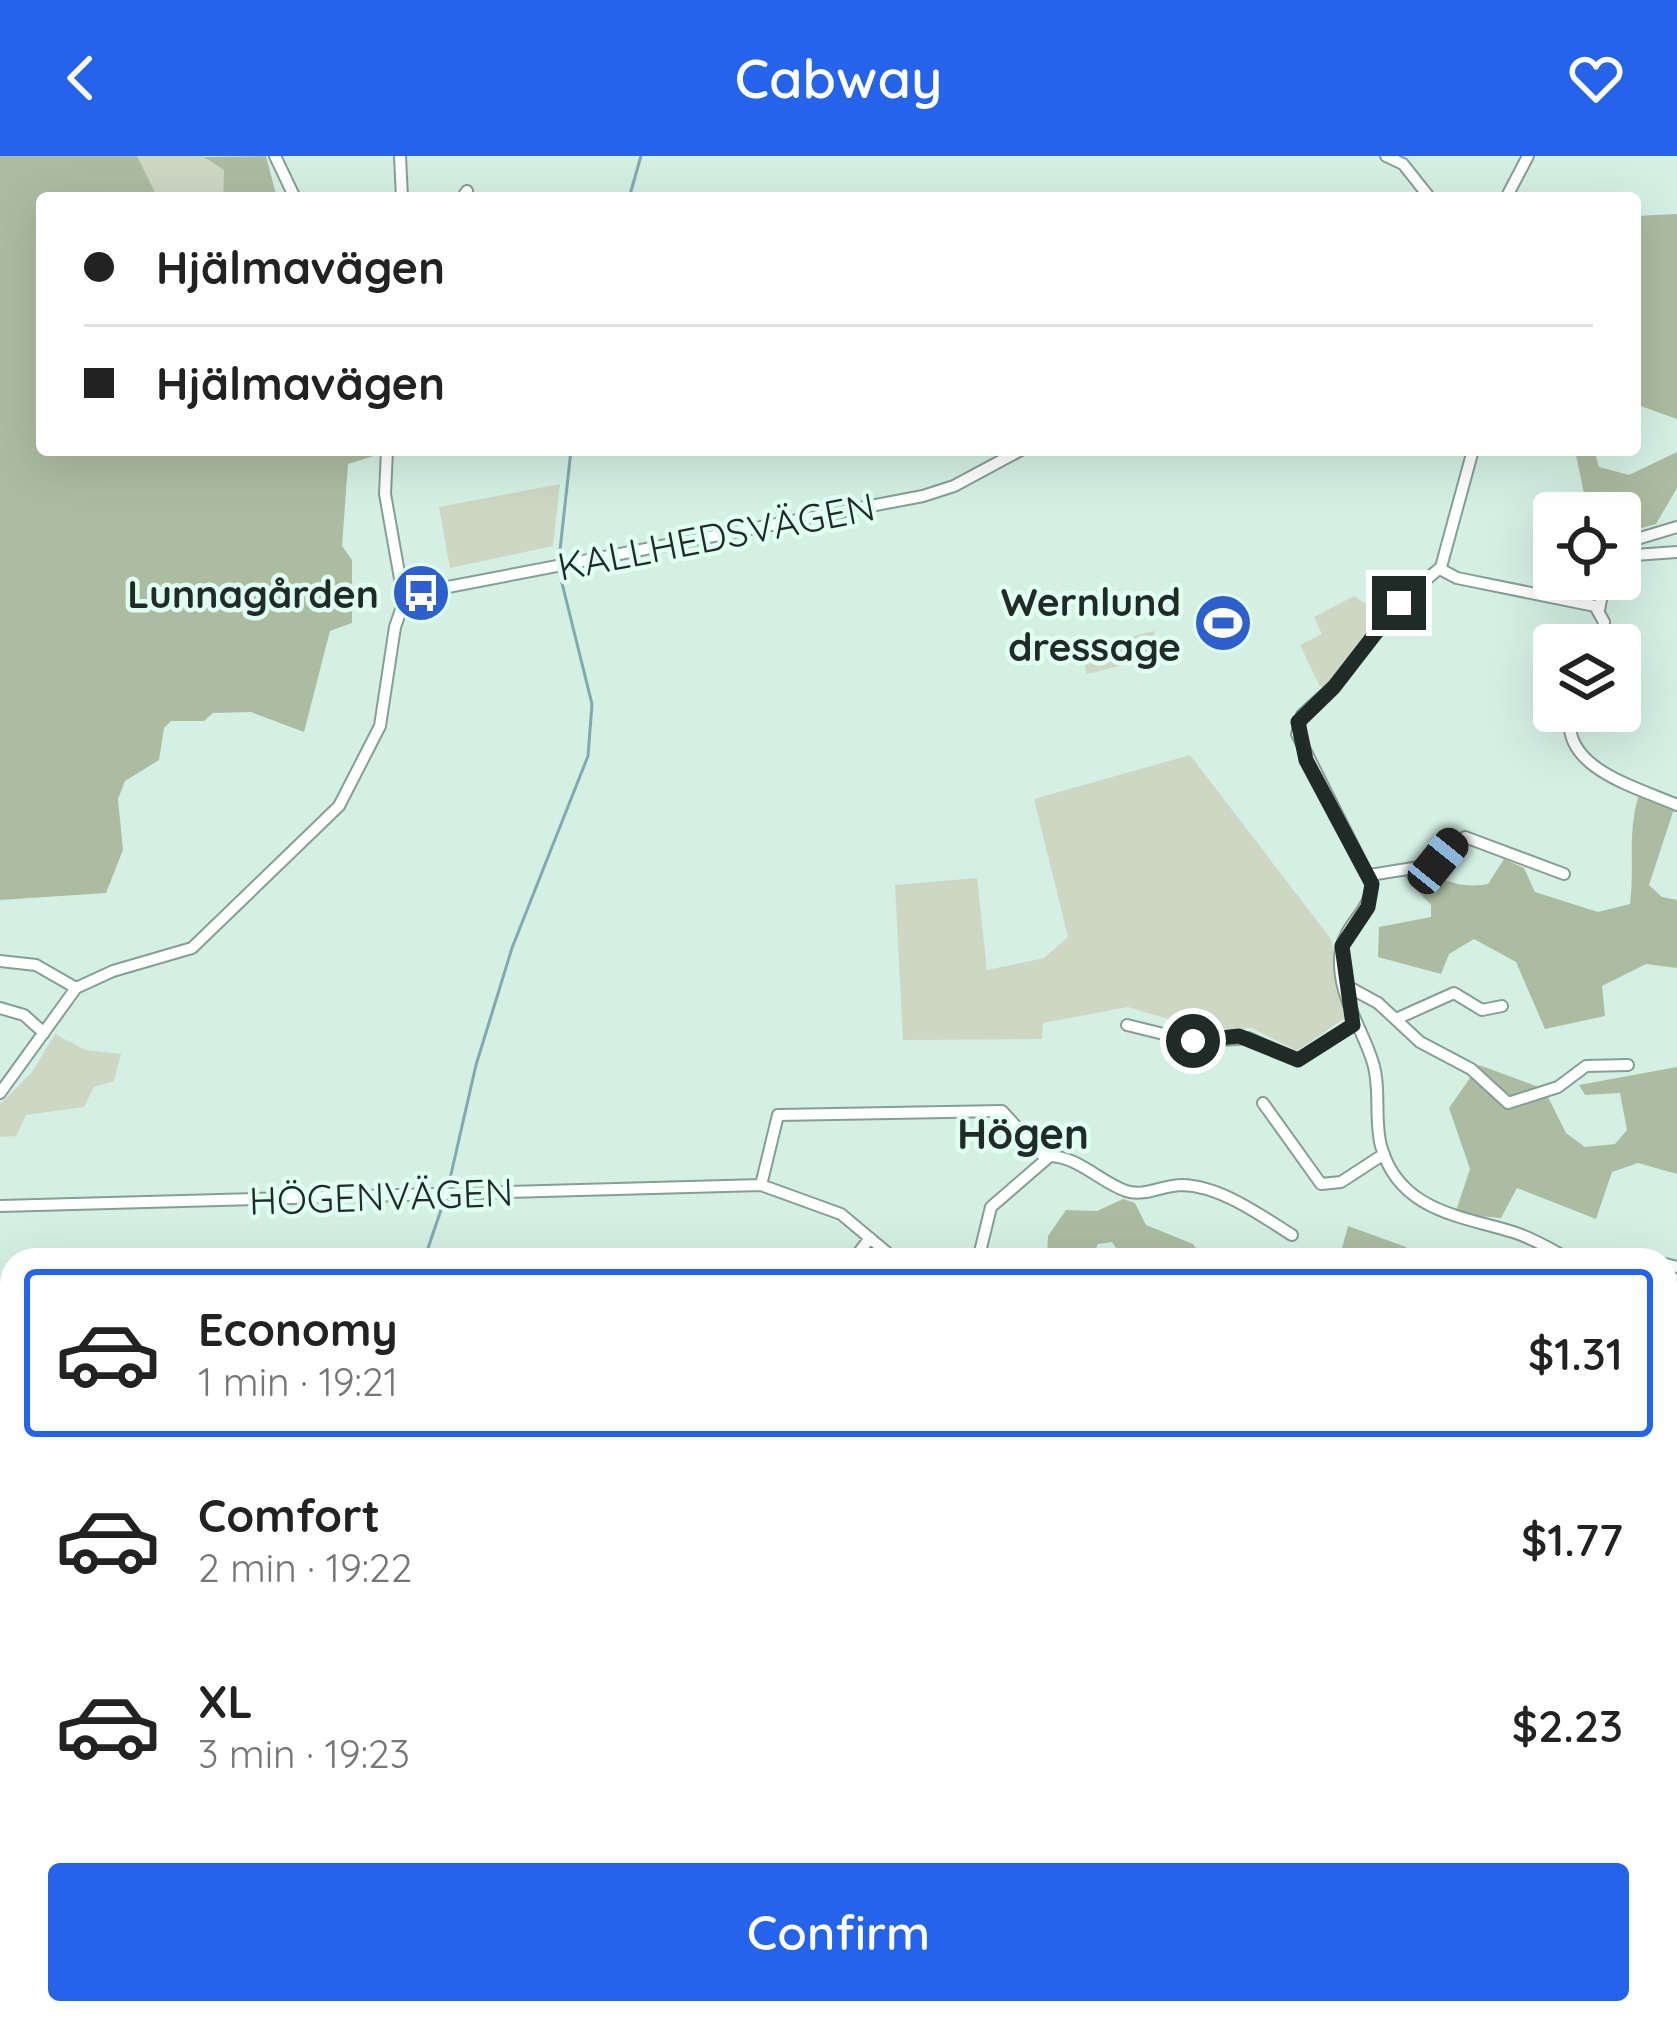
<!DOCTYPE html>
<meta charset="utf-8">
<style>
:root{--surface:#fff;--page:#f2f2f2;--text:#222;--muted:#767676;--line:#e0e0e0;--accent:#2563eb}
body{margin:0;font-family:Quicksand,sans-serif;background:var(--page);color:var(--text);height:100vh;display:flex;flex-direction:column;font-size:45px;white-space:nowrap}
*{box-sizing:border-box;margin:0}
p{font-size:39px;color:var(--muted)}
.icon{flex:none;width:66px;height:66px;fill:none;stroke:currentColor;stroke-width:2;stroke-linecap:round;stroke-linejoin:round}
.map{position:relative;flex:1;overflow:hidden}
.sheet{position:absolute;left:0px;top:1092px;width:1677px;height:777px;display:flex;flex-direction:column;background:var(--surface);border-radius:36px 36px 0 0;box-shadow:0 12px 48px #0002}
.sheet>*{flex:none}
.banner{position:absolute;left:36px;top:36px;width:1605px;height:264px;border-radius:12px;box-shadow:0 12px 48px #0002;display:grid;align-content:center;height:264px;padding:0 48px;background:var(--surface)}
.fabs{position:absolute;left:1533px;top:336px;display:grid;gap:24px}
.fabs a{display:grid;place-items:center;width:108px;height:108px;border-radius:12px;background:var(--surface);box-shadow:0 12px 48px #0002;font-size:60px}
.end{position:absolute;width:54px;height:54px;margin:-27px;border:15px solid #202b27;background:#fff;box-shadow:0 0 0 6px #fff}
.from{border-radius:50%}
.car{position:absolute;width:36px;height:72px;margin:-36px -18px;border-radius:15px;box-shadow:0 0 9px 3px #0007;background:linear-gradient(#222 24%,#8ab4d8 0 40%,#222 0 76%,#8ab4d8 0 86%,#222 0)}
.banner b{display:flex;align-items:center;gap:42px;height:114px;font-size:45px}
.banner b+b{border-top:3px solid var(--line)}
.banner i{width:30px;height:30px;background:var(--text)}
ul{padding:21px 0 0;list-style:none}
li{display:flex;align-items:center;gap:36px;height:168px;margin:0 24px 18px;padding:0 24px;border:6px solid transparent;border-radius:12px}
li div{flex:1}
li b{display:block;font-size:45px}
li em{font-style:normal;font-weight:600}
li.selected{border-color:var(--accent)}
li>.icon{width:108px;height:108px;stroke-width:1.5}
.button{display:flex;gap:24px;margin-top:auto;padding:24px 48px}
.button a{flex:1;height:138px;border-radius:12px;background:var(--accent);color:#fff;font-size:48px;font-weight:600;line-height:138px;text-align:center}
header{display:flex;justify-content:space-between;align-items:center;height:156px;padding:0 48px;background:var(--accent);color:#fff;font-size:54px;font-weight:600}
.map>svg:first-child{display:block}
.green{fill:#cdd7c4}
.forest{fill:#acbca0}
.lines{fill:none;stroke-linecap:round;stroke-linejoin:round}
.stream{stroke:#82a9ae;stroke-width:3}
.minor-casing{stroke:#849f94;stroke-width:14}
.minor{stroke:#fff;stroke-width:10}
.route{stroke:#202b27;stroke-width:15}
.labels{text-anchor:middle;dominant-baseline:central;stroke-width:9;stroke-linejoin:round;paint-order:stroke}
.street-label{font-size:39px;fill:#202b27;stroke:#e1fef2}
.poi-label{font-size:39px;font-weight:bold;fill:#202b27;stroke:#e1fef2;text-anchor:end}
.neighbourhood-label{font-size:42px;font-weight:bold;fill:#202b27;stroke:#e1fef2}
</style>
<header><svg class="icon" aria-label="back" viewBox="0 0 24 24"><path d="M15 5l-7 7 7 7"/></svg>Cabway<svg class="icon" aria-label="heart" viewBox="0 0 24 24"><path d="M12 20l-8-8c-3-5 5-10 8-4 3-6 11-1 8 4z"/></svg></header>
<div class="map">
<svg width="1677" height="1867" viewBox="0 0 1677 1867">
<rect width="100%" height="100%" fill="#d4f0e5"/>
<path class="green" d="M 137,0 L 204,0 L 224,14 L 223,42 L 158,42 Z
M 560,328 L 553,390 L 450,412 L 439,351 Z
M 1354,440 L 1382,459 L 1330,528 L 1320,531 L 1300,489 L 1322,478 L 1314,461 Z
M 1154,475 L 1160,500 L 1087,518 L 1080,493 Z
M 1190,599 L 1331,783 L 1345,862 L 1297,895 L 1252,872 L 1204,874 L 1128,851 L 1043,867 L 1042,883 L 903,884 L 895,729 L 977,722 L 987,814 L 1044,802 L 1068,781 L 1034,643 Z
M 55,878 L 85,894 L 121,898 L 114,925 L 94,931 L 84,951 L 26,959 L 16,980 L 0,981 L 0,948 L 32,916 Z
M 161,1857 L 495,1857 L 491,1867 L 159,1867 Z"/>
<path class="forest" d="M 0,0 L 137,0 L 158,42 L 42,42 L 42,294 L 376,294 L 377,299 L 348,308 L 342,390 L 352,404 L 352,467 L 330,475 L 304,576 L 251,556 L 213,557 L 204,565 L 171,565 L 164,572 L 159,604 L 125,625 L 118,643 L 123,694 L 106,737 L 0,744 Z
M 266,0 L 277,42 L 223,42 L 224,14 L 204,1 Z
M 1677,58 L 1677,263 L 1635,248 L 1635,60 Z
M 1575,294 L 1594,294 L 1599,311 L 1629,319 L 1677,296 L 1677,332 L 1656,368 L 1620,378 L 1620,357 L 1588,357 Z
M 1638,641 L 1674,653 L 1649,729 L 1662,741 L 1677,744 L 1677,812 L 1646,808 L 1602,830 L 1605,860 L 1545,873 L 1516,806 L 1474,783 L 1449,798 L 1441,818 L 1378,801 L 1379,771 L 1431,761 L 1431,749 L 1403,719 C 1439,713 1449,735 1488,728 L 1504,703 L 1524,712 L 1535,736 L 1598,756 L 1630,748 C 1635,707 1627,683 1638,641 Z
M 1479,909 L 1544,933 L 1566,977 L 1585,991 L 1615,988 L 1627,974 L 1620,937 L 1585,939 L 1579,929 L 1677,911 L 1677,1018 L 1638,1007 L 1612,1016 L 1596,1063 L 1517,1032 L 1501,1062 L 1455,1058 L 1470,1013 L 1449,952 Z
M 1123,1043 L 1135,1047 L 1146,1069 L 1193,1088 L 1204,1104 L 1124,1104 L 1112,1086 L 1098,1088 L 1090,1104 L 1047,1104 L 1048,1080 L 1066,1054 L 1097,1055 Z
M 1348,1070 L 1406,1091 L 1411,1104 L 1321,1104 L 1340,1100 Z
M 1665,1254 L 1677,1266 L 1677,1527 L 1665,1521 Z
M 1665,1525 L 1677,1531 L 1677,1867 L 1637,1867 L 1625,1857 L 1665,1857 Z
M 0,1762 L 12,1771 L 12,1857 L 152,1857 L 150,1867 L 84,1867 L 68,1860 L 58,1867 L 0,1867 Z
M 596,1857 L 739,1857 L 765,1867 L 599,1867 Z"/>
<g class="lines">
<path class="stream" d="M 629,42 L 641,0
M 559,403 L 571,294
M 449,1027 L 476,909 L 512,792 L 588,600 L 592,548 L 560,419
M 424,1104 L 444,1045
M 1213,1857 L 1239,1867
M 493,1867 L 497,1857"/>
<defs>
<path id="minor" d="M 275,0 L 295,42
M 400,0 L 402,42
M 1386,0 L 1403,8 L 1430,42
M 462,42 L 467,35
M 1506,42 L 1528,0
M 387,294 L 385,338 L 404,445
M 1473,294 L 1441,411 L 1399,447 L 1333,531 L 1302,559 L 1297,578 L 1372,728 C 1370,756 1346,767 1341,793 C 1334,835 1362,870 1373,907 C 1381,933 1374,963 1381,990 C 1399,1055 1461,1060 1513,1076 C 1533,1082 1552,1094 1571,1104
M 1620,388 L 1677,371
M 1620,400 L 1677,396
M 1440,413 L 1457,422 L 1595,450 L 1604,466 L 1599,489
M 404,445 L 432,434 L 923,340 L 954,330 L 1021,294
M 1599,454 L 1605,423
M 1571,555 C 1558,612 1637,631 1677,649
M 1370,719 L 1432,709 L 1465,681 L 1564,718
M 0,805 L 36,809 L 76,832
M 1345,829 L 1378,847 L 1420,886 L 1471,913 L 1508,947 L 1558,931 L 1586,910 L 1628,909
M 0,852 L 24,859 L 44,877
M 1396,863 L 1454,837 L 1482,854 L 1502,850
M 1127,869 L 1196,886 L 1248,882 L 1298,904 L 1353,869
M 0,937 L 76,832 L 113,815 L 192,792 L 339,650 L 380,570 L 395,471 L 404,445
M 1263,947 L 1321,1028 L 1341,1026 L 1384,998
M 761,1029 L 778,959 L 1002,955 L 1045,1002
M 0,1050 L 761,1029 L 841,1058 L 896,1104
M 853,1104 L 870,1082
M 978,1104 L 991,1051 L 1050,1000 C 1079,1001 1100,1026 1126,1035 C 1145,1041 1163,1029 1182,1029 C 1221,1030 1260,1059 1292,1079
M 1665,1108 L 1677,1111
M 1671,1259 L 1677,1260
M 0,1652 L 12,1661
M 0,1748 L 12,1749
M 758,1857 L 782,1867
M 1428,1857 L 1438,1867
M 154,1867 L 156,1857
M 1476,1867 L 1486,1857"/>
</defs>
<use href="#minor" class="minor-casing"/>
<use href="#minor" class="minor"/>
</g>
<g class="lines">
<path class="route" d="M 1193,885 L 1239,880 L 1298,904 L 1353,869 L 1342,790 L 1368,751 L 1372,728 L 1306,604 L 1298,566 L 1334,531 L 1399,447"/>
</g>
<defs>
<symbol id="bus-disc" viewBox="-11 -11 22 22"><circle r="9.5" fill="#2d5fcd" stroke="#e1fef2"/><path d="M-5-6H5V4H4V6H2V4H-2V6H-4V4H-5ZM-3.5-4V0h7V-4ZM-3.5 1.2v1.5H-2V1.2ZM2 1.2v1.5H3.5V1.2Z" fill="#fff"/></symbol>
<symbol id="stadium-disc" viewBox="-11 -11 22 22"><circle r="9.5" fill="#2d5fcd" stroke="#e1fef2"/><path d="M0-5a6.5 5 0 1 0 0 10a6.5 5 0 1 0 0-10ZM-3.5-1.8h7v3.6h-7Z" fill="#fff"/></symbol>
</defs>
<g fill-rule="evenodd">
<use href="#bus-disc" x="388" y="404" width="66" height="66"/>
<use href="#stadium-disc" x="1190" y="434" width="66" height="66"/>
</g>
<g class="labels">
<g class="street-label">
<text transform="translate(716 380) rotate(-11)">KALLHEDSVÄGEN</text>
<text transform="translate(381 1040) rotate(-2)">HÖGENVÄGEN</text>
</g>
<g class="poi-label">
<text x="379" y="437">Lunnagården</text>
<text x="1181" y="445">Wernlund<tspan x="1181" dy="45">dressage</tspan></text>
</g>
<g class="neighbourhood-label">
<text x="1023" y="977">Högen</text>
</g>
</g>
</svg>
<div class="fabs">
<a><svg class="icon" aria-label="locate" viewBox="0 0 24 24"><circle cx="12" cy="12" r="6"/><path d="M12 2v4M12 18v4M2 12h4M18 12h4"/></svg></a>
<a><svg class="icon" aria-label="layers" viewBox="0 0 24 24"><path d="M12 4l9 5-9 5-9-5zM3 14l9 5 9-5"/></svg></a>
</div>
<i class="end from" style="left:1193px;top:885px"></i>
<i class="end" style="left:1399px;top:447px"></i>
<i class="car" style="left:1438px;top:705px;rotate:39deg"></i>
<div class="banner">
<b><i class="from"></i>Hjälmavägen</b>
<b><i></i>Hjälmavägen</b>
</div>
<section class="sheet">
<ul>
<li class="selected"><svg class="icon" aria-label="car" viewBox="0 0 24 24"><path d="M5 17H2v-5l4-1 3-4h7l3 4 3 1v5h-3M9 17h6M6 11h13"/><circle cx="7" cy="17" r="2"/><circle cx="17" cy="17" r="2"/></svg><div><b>Economy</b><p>1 min · 19:21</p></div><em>$1.31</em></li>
<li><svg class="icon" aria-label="car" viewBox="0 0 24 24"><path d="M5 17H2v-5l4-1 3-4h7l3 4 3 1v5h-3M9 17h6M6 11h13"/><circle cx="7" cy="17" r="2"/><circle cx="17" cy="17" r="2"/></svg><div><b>Comfort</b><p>2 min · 19:22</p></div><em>$1.77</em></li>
<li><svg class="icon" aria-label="car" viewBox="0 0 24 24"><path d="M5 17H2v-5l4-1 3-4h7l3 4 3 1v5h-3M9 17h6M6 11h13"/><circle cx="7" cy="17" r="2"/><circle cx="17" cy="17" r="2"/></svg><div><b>XL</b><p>3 min · 19:23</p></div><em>$2.23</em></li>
</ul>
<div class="button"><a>Confirm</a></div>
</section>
</div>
